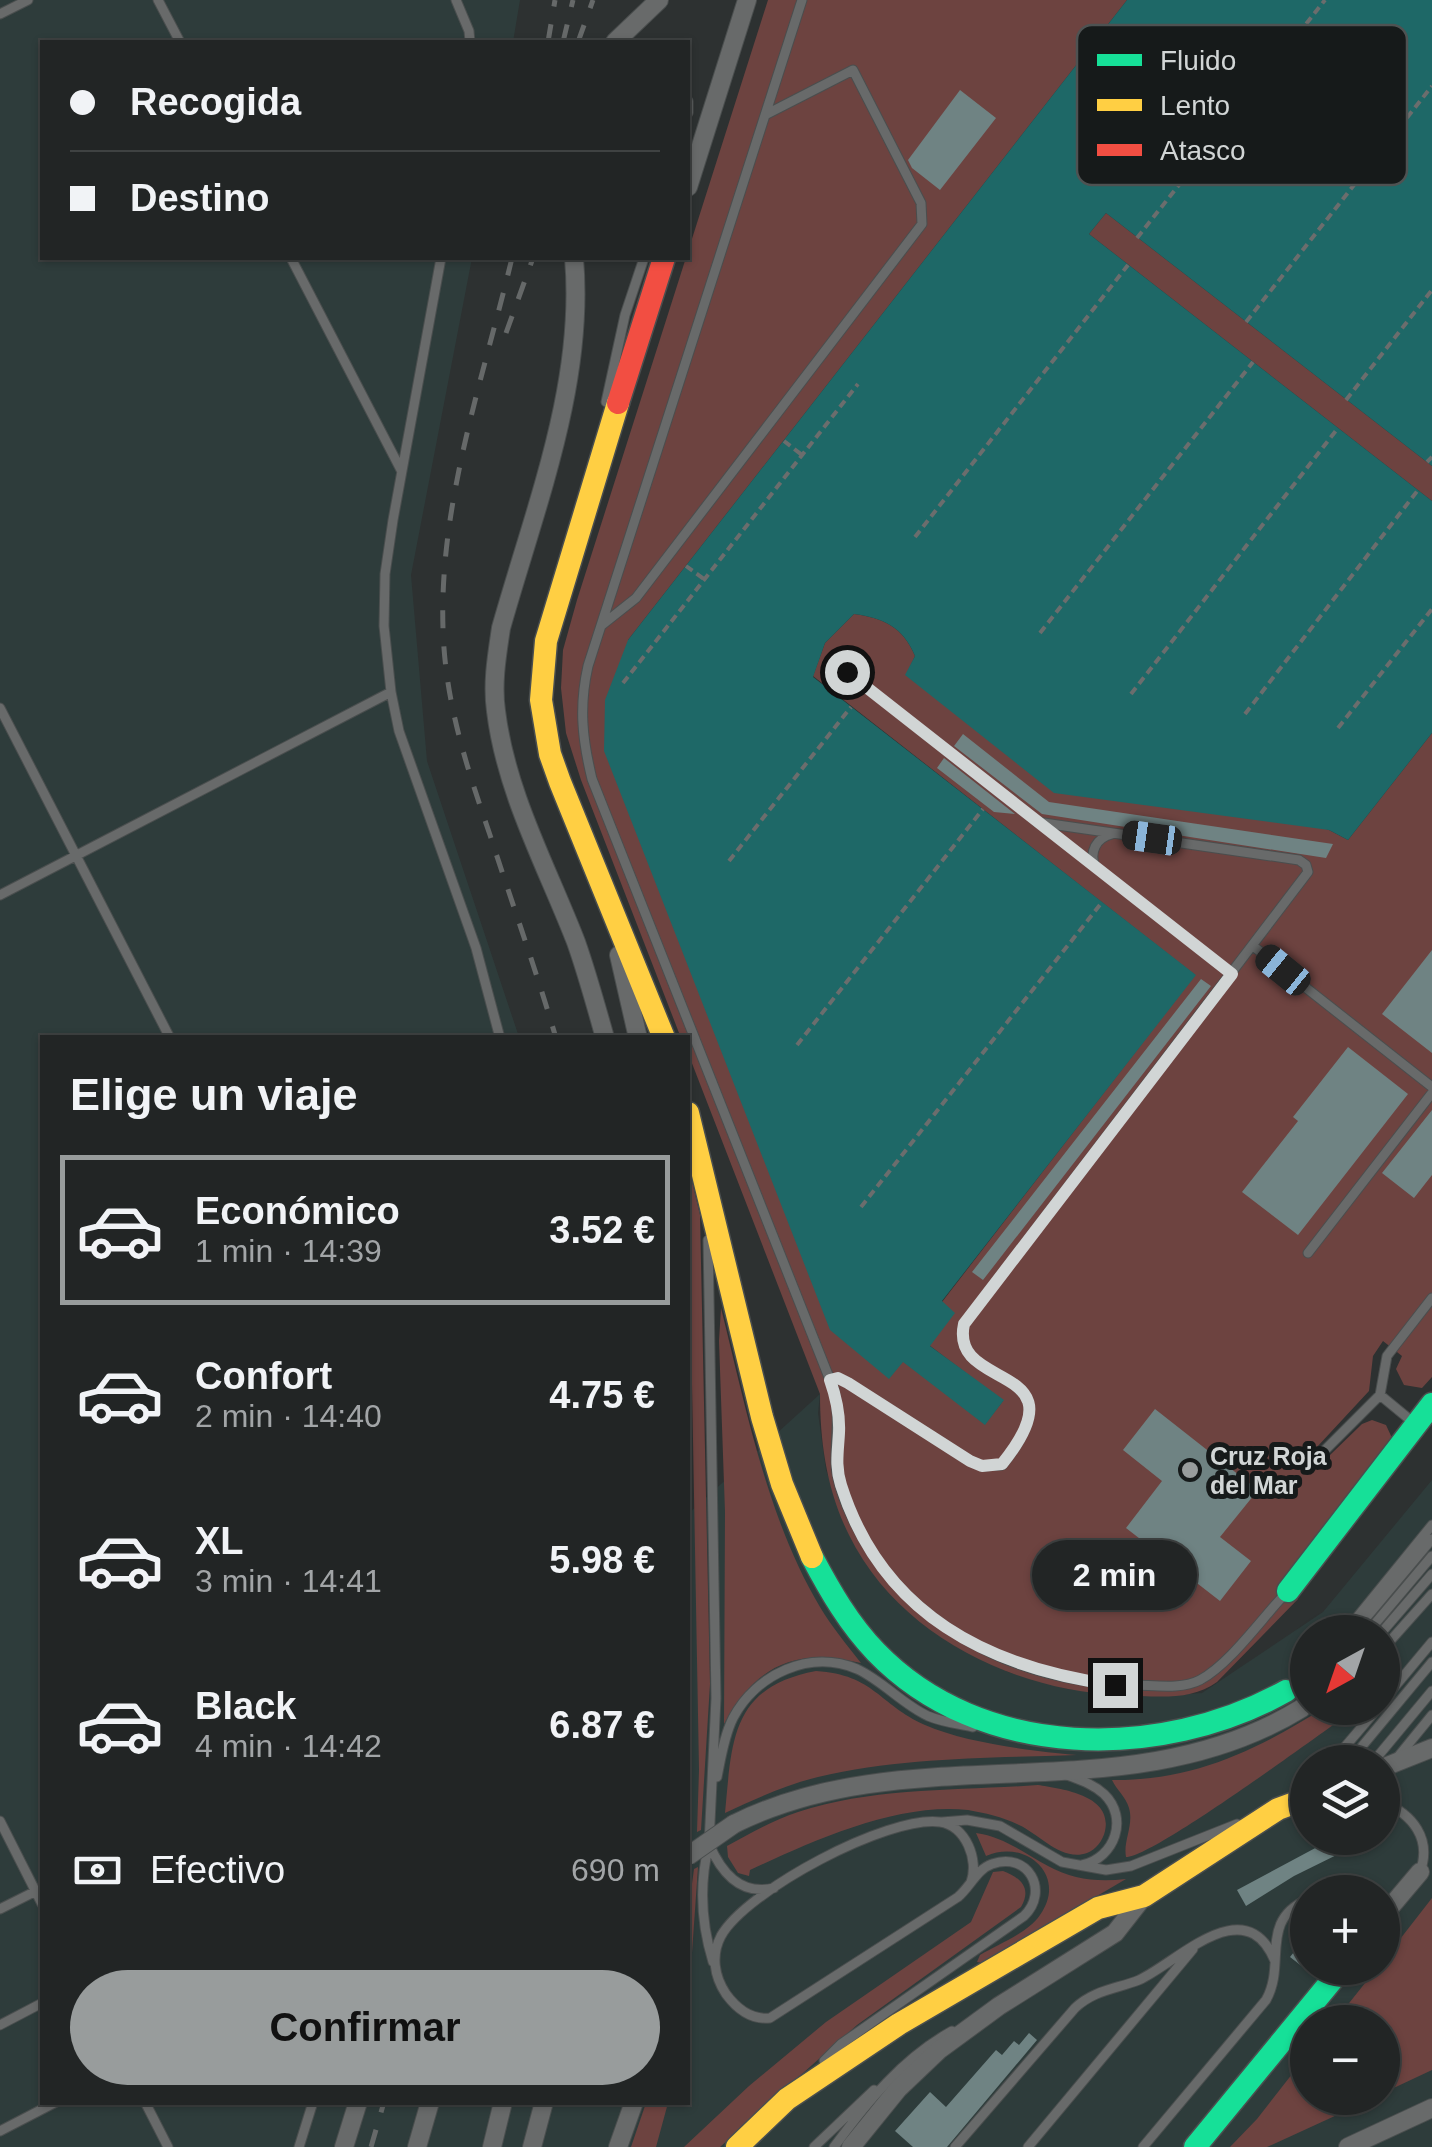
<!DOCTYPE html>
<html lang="es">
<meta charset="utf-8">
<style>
:root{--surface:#222525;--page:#2a2d2d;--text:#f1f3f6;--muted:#a2a5a7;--line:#3f4242;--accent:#989c9c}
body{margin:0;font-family:Helvetica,sans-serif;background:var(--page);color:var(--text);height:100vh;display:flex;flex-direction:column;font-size:38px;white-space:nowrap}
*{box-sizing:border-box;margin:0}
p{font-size:32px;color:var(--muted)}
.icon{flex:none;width:55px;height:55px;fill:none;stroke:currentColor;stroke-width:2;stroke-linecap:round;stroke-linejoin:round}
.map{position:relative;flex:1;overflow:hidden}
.drawer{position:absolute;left:40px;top:1035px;width:650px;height:1070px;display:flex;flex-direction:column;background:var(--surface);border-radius:0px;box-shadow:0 2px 8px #0004,0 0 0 2px var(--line)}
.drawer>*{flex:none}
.banner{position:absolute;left:40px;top:40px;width:650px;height:220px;border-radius:0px;box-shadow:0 2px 8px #0004,0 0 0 2px var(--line);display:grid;align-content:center;height:220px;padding:0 30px;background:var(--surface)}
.needle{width:65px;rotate:220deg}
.controls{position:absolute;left:1290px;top:1615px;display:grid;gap:20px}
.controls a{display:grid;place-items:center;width:110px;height:110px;border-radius:50%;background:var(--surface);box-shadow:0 2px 8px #0004,0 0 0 2px var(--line);font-size:50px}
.end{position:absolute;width:45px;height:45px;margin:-22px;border:12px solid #d1d5d5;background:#111;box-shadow:0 0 0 5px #111}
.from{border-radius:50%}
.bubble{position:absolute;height:70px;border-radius:35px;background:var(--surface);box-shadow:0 2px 8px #0004,0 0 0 2px var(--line);font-size:32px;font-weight:800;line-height:70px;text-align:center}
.car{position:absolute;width:30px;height:60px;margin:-30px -15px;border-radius:12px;box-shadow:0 0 8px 2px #0007;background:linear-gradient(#222 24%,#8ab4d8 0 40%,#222 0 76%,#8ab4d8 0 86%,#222 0)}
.banner b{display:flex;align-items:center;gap:35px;height:95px;font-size:38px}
.banner b+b{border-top:2px solid var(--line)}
.banner i{width:25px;height:25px;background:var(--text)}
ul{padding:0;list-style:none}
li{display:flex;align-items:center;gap:30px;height:150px;margin:0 20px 15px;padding:0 10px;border:5px solid transparent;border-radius:0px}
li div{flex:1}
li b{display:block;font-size:38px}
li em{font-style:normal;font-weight:800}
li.on{border-color:var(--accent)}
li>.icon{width:90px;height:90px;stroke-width:1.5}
h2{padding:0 30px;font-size:45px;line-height:120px}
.pay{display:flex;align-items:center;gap:25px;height:110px;padding:0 30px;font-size:38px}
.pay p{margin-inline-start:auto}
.action{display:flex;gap:20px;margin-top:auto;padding:20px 30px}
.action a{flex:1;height:115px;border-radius:60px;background:var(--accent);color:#111;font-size:40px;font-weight:800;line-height:115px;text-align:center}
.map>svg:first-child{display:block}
.built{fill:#2e3c3b;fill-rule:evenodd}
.green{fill:#6d4340}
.water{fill:#1e6867}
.building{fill:#6f8383}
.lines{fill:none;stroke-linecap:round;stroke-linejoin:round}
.lane-casing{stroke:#4a4e4e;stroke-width:11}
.street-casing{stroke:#4a4e4e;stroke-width:20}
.fast-casing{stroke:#4a4e4e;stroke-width:25}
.slow-casing{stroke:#4a4e4e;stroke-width:25}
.jam-casing{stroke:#4a4e4e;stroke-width:25}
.path{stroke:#6b6d6d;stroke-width:4;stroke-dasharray:8 5;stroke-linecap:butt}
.lane{stroke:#686a6a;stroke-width:9}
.street{stroke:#686a6a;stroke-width:18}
.fast{stroke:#16e098;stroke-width:22}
.slow{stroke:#ffcf43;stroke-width:22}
.jam{stroke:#f24e42;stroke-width:22}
.rail{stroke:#666969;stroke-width:5;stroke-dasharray:18 18;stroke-linecap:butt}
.street-bridge-casing{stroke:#4a4e4e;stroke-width:20;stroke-linecap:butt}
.street-bridge{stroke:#686a6a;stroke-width:18}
.route{stroke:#d1d5d5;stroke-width:12}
.poi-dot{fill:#989c9c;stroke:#161a1a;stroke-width:4}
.labels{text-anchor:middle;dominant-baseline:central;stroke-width:10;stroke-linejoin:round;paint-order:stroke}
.poi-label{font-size:25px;font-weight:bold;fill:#d1d5d5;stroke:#161a1a;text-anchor:start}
.key{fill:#161a1a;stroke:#4e5252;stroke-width:2.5}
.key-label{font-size:28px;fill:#d1d5d5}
</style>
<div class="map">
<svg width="1432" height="2147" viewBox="0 0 1432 2147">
<rect width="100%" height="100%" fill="#2d3131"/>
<path class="built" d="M 0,0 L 520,0 L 513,42 L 42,42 L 42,258 L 472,258 L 411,575 L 427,761 L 519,1037 L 42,1038 L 42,2102 L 688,2102 L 688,1514 L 820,1394 L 818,1413 L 826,1470 L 850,1536 L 871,1570 L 912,1614 L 957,1647 L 1008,1672 L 1067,1689 L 1160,1696 L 1202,1693 L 1323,1612 L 1432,1480 L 1432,2147 L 0,2147 ZM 1308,1632 L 1382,1632 L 1382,1708 L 1308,1708 ZM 1308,1762 L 1382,1762 L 1382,1838 L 1308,1838 ZM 1308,1892 L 1382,1892 L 1382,1968 L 1308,1968 ZM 1308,2022 L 1382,2022 L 1382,2098 L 1308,2098 Z"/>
<path class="green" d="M 768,0 L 1127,0 L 628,640 L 889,1378 L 903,1361 L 985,1424 L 1003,1401 L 929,1345 L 942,1302 L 1195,975 L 813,676 L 825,643 L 854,614 C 884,618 903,627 915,656 L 906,675 L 1329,830 L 1348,840 L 1432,733 L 1432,1377 L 1422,1388 L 1404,1385 L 1396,1369 L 1402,1356 L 1383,1341 L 1373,1356 L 1369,1391 L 1317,1447 L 1329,1456 L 1362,1424 L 1372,1420 L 1386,1425 L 1392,1438 L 1281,1586 L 1298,1599 L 1217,1682 C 1190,1702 1153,1696 1121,1695 C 1014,1691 898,1635 849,1535 C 827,1491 820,1443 820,1394 L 688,1053 L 688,1038 L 681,1038 L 581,780 L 566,733 L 561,688 L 563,650 L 577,600 Z
M 1106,213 L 1432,466 L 1432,501 L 1089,234 Z
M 688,1164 L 700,1215 L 710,1684 L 701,1830 L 697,1832 L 699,1770 Z
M 721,1308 C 746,1408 767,1518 820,1607 C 832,1627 847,1645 861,1663 C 794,1648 758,1664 724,1724 L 725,1512 L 719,1341 Z
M 816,1671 C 875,1675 878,1704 925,1725 C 966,1743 1032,1751 1077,1755 C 991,1758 903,1757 818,1777 C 785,1785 755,1799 725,1813 C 732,1740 731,1687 816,1671 Z
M 1324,1708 L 1353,1708 L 1350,1713 C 1317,1736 1152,1858 1126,1857 C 1123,1841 1134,1825 1129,1808 C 1126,1797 1116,1789 1112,1780 C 1193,1781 1257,1750 1324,1708 Z
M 1038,1785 C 1062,1789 1113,1795 1105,1831 C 1103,1840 1096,1850 1087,1853 C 1062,1862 1039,1834 1019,1825 C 1003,1817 985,1813 968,1810 C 898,1802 812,1841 750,1870 L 749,1876 L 738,1873 L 728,1857 L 727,1846 C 750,1834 773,1820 798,1812 C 874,1787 959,1791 1038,1785 Z
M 976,1833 C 1004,1837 1024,1853 1048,1866 C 1073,1880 1098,1882 1126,1879 L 983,1963 L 977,1962 L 980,1955 C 998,1944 1028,1933 1040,1915 C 1068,1876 1026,1838 986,1856 Z
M 698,1867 L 688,2010 L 688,1913 L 694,1869 Z
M 1003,1871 C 1021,1878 1032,1888 1021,1907 L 857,2025 L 720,2147 L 684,2147 L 749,2086 L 826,2022 L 971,1922 L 993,1872 Z
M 1432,1898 L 1432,2070 L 1383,2093 L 1382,2022 L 1334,2022 L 1377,1968 L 1382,1968 L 1383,1961 Z
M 1307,2055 L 1308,2098 L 1374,2098 L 1267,2147 L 1230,2147 L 1257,2119 Z
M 646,2103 L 668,2103 L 656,2147 L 631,2147 Z"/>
<path class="water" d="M 1127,0 L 1432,0 L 1432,466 L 1106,213 L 1089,234 L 1432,501 L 1432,733 L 1348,840 L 1329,830 L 1054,793 L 905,675 L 915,656 C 903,627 884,618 854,614 L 825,643 L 813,677 L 1196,975 L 942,1301 L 955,1313 L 930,1346 L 1004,1400 L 985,1425 L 903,1362 L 889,1379 L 830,1330 L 604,751 L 605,700 L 628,640 Z"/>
<path class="building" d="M 960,90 L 996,118 L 940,190 L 912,168 L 908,160 Z
M 963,734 L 1049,802 L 1333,844 L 1326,858 L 1042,814 L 954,746 Z
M 944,758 L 1015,814 L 994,812 L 937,768 Z
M 1432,950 L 1432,1053 L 1382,1014 Z
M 1201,979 L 1211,986 L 983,1280 L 972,1272 Z
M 1348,1047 L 1408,1094 L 1298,1235 L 1242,1192 L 1298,1121 L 1293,1117 Z
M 1432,1110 L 1432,1175 L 1414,1198 L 1382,1173 Z
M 1155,1409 L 1258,1490 L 1220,1537 L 1251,1561 L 1220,1601 L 1126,1528 L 1162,1481 L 1123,1450 Z
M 1334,1838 L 1371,1838 L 1294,1876 L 1246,1906 L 1237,1890 Z
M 1308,1934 L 1308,1971 L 1290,1957 Z
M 1029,2033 L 1037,2040 L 947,2147 L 913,2147 L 895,2131 L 930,2092 L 946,2107 L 996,2050 L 1002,2055 L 1014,2041 L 1019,2045 Z"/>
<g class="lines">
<defs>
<path id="lane" d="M 158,0 L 180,42
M 456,0 L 469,31 L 470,42
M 802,0 L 588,666 C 579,706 582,738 592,779 L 834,1390 C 840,1414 836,1434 836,1458 C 835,1477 844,1500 852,1517 C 901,1624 1017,1683 1132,1685 C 1153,1685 1181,1690 1200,1680 C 1230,1664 1262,1618 1286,1593
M 0,14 L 28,0
M 688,101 L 688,113
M 291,258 L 401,470
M 441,258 L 393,520 L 385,574 L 384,626 L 391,692 L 399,731 L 476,948 L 500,1038
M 606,402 L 625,315 L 644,258
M 602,625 L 636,598 L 922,224 L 921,203 L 853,70 L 765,115
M 847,672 L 1232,974
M 0,708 L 170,1038
M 1095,867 C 1089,852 1096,838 1112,834
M 0,895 L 391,692
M 1253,946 L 1432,1087
M 708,1240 L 716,1698 L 709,1844 C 699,1884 701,1923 713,1962
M 1308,1253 L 1432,1093
M 830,1380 L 838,1378 L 848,1383 L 970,1461 L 982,1466 L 1002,1465 C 1086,1360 949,1393 964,1324 L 1308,872 L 1306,865 L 1299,860 L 1037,822
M 1380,1395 L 1387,1356 L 1432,1298
M 1323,1452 L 1380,1395 L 1414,1423
M 1345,1632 L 1432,1525
M 1354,1632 L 1432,1539
M 1368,1632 L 1432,1556
M 1382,1632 L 1432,1574
M 1382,1650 L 1432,1594
M 1288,1689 L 1308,1671
M 1382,1702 L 1432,1642
M 1397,1758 L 1432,1715
M 1332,1762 L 1378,1708
M 1349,1762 L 1432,1662
M 1373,1762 L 1432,1691
M 1067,1775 C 1080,1780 1093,1784 1104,1794 C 1129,1818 1115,1858 1082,1865
M 717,1777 C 721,1758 724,1736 733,1718 C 756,1674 810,1649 857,1669 C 883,1681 902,1704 928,1716 C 942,1722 958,1724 973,1727
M 1382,1802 C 1413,1814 1432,1839 1420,1872
M 0,1821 L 42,1904
M 942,1822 L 967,1820 L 1000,1826 L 1062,1862 L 1106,1870 L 1131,1866 L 1237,1824
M 709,1844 C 721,1872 740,1896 774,1888
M 0,1909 L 36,1891
M 0,2025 L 42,2003
M 824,2061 L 841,2044 L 1024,1916 C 1050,1891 1028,1851 992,1864 C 977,1869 970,1887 958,1897 L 770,2018 C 751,2020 737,2009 726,1994 C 714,1976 711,1955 721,1936 C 746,1891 888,1815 940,1822 C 966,1826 979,1860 971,1882
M 145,2102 L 168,2147
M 0,2131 L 56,2102
M 299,2147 L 313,2102
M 814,2147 L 874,2090
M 834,2147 C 867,2102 903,2058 952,2031
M 955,2147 L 1075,2008 C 1094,1990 1116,1989 1139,1980 C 1178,1962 1245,1889 1275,1961
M 1028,2147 L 1193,1949
M 1143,2147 L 1266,2000 C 1287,1963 1258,1921 1308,1899"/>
<path id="street" d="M 615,42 L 659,0
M 688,187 L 747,0
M 574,258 C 585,384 535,507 501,628 C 497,655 492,683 496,711 C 506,793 547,867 576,942 C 587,973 596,1006 605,1038
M 619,955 L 638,1038
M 1382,1768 L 1432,1748
M 734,1824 C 915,1734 1125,1817 1302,1708
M 1382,1917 L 1420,1872
M 344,2147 L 358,2102
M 417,2147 L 430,2102
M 492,2147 L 503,2102
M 532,2147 L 544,2102
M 618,2147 L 634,2102
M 851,2147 L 898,2089 L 939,2050 L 999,2006 L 1115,1933 L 1144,1896
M 1348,2147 L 1432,2108"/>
<path id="fast" d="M 812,1557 C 830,1591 849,1624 876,1652 C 981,1761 1161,1761 1286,1691
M 1288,1591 L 1432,1404
M 1195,2147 L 1342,1968"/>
<path id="slow" d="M 618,403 L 546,641 L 541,700 L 550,754 L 560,782 L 664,1038
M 688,1113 L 762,1417 L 782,1484 L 812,1557
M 737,2147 L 787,2099 L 899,2024 L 1098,1908 L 1144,1896 L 1278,1809 L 1308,1798"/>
<path id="jam" d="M 618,403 L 664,258"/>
</defs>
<use href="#lane" class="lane-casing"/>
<use href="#street" class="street-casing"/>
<use href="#fast" class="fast-casing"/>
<use href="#slow" class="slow-casing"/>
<use href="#jam" class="jam-casing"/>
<path class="path" d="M 1137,238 L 1325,0
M 1246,322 L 1432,86
M 1346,400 L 1432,290
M 784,441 L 802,455
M 1427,462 L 1432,457
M 915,537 L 1128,265
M 686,566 L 704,579
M 1040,633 L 1253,362
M 623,683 L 858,384
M 1131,694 L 1338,428
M 1245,714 L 1418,490
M 1338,728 L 1432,609
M 729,861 L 851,707
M 797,1045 L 983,809
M 861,1207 L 1103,901"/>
<use href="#lane" class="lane"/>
<use href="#street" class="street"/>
<use href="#fast" class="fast"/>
<use href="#slow" class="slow"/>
<use href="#jam" class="jam"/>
<path class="rail" d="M 548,42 L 555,0
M 563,42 L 573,0
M 578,42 L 593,0
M 512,258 C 483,379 439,503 443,629 C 445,702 467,768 490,835 C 512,903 536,970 556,1038
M 506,333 L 533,258
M 371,2147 L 384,2102"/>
<defs>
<path id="street-bridge" d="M 688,1856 L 734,1824"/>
</defs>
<use href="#street-bridge" class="street-bridge-casing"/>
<use href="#street-bridge" class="street-bridge"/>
</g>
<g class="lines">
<path class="route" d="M 847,672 L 1232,974 L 964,1324 C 949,1393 1086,1360 1002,1464 L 982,1466 L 970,1461 L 848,1383 L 838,1378 L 830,1380 C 836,1397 840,1414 839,1433 C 838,1452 835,1466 841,1485 C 882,1615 989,1668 1115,1685"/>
</g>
<circle class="poi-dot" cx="1190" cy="1470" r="10"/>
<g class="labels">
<g class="poi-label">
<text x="1210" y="1456">Cruz Roja<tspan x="1210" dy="29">del Mar</tspan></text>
</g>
</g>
<rect x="1077" y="25" width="330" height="160" rx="15" class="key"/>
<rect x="1097" y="54" width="45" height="12" fill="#16e098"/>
<rect x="1097" y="99" width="45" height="12" fill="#ffcf43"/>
<rect x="1097" y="144" width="45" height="12" fill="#f24e42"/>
<g class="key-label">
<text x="1160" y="70">Fluido</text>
<text x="1160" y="115">Lento</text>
<text x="1160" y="160">Atasco</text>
</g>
</svg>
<div class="controls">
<a><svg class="needle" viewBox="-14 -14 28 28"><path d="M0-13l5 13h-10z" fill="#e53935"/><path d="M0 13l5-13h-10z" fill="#a2a5a7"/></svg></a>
<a><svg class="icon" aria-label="layers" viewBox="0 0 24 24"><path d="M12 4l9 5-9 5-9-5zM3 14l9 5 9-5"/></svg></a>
<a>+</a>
<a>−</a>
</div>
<i class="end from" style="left:847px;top:672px"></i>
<i class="end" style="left:1115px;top:1685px"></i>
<div class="bubble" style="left:1032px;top:1540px;width:165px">2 min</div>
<i class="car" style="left:1152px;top:838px;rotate:278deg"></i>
<i class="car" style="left:1283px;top:970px;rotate:309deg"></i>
<div class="banner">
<b><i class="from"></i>Recogida</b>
<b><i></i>Destino</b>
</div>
<section class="drawer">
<h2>Elige un viaje</h2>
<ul>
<li class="on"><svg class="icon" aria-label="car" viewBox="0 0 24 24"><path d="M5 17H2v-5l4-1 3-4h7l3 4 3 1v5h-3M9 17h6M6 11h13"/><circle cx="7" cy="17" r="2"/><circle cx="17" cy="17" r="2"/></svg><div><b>Económico</b><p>1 min · 14:39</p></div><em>3.52 €</em></li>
<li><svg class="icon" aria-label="car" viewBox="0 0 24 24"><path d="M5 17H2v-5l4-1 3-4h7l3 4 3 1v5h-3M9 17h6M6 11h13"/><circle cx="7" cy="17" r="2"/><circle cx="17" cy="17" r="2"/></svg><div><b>Confort</b><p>2 min · 14:40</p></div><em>4.75 €</em></li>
<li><svg class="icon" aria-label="car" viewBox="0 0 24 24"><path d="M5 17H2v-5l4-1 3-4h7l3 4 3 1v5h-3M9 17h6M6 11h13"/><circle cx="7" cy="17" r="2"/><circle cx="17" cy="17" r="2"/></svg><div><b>XL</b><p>3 min · 14:41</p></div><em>5.98 €</em></li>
<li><svg class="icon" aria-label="car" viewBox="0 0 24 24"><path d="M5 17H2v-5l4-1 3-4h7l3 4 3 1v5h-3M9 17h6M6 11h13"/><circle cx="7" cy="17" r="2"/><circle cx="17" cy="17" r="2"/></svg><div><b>Black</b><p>4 min · 14:42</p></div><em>6.87 €</em></li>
</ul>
<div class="pay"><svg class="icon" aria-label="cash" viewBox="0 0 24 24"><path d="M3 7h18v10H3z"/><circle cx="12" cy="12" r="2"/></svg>Efectivo<p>690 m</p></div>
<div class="action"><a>Confirmar</a></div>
</section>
</div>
